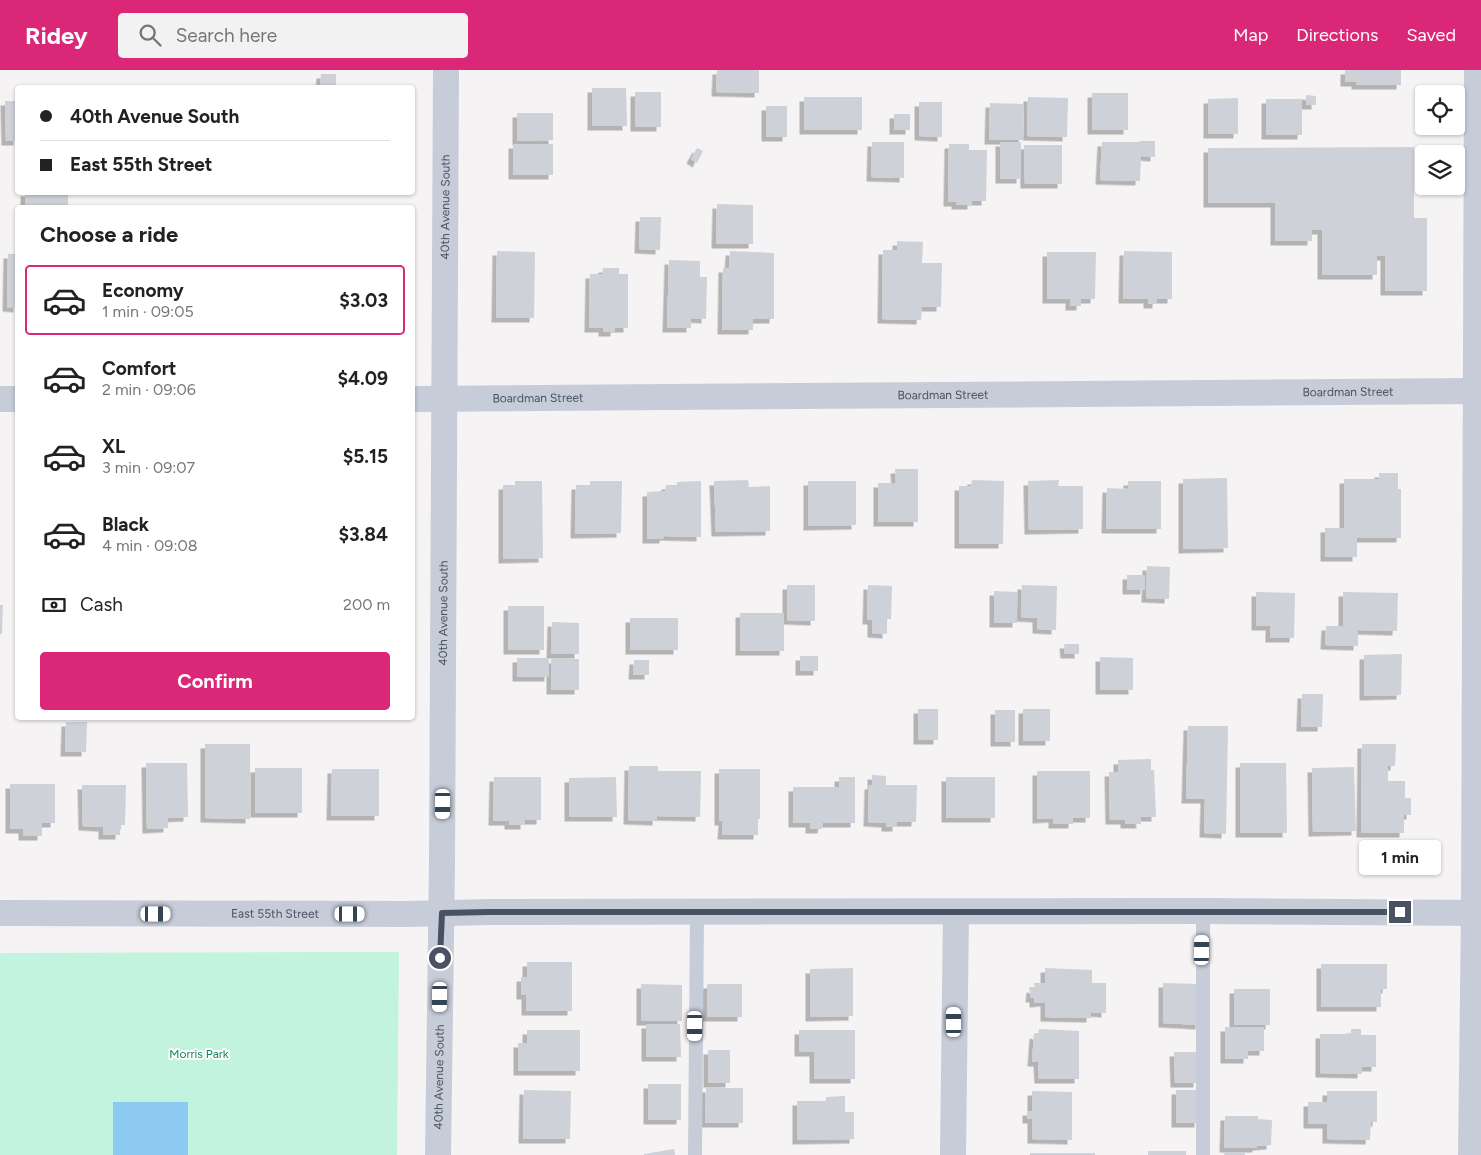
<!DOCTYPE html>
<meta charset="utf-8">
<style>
:root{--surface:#fff;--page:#f2f2f2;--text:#222;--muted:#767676;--line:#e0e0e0;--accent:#db2777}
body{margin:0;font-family:Figtree,sans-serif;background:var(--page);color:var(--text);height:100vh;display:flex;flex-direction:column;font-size:19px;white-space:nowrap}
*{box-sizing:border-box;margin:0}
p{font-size:16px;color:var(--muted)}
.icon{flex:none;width:28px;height:28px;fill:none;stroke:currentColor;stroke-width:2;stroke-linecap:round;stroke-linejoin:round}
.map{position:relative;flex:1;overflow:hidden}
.panel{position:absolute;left:15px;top:135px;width:400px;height:515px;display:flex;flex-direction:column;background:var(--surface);border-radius:5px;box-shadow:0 1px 4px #0004}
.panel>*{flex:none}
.hud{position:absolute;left:15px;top:15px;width:400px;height:110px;border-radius:5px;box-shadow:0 1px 4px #0004;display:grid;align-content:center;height:110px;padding:0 25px;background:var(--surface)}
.tools{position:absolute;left:1415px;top:15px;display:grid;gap:10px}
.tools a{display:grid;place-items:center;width:50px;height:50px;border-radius:5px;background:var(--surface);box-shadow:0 1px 4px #0004;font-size:25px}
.end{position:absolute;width:22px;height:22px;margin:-11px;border:6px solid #495262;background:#fff;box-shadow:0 0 0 2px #fff}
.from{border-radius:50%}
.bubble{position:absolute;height:35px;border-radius:5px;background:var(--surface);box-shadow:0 1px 4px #0004;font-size:16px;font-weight:700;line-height:35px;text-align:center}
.car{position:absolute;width:15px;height:30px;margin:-15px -8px;border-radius:6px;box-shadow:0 0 4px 1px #0007;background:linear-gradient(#fff 24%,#345 0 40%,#fff 0 76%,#345 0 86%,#fff 0)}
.hud b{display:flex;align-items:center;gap:18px;height:48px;font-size:19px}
.hud b+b{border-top:1px solid var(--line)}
.hud i{width:12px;height:12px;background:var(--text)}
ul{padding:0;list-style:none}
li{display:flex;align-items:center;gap:15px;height:70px;margin:0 10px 8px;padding:0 15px;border:2px solid transparent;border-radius:5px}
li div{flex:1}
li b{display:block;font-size:19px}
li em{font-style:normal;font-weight:700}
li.active{border-color:var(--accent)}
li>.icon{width:45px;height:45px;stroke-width:1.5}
h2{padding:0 25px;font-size:22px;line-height:60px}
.pay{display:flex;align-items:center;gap:12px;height:55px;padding:0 25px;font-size:19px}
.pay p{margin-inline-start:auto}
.primary-button{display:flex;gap:10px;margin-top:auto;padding:10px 25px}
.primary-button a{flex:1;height:58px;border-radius:5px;background:var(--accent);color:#fff;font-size:20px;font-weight:700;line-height:58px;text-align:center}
header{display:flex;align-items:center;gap:30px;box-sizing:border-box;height:70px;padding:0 25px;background:var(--accent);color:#fff}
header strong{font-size:24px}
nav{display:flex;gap:28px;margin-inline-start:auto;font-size:18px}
.search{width:350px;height:45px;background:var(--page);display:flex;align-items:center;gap:12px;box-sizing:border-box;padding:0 18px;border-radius:5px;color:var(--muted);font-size:19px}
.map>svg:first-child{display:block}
.green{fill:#c1f3de}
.water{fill:#8ccaf2}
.building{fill:#cfd1d8;filter:url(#shadow)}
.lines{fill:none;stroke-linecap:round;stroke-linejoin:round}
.lane{stroke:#c6ccd8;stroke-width:14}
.street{stroke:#c6ccd8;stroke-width:26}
.route{stroke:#495262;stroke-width:6}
.labels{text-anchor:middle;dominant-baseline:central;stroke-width:4;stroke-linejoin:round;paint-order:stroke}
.street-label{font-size:12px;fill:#495262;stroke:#fff}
.park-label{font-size:12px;fill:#128561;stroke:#fff}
</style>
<header>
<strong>Ridey</strong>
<div class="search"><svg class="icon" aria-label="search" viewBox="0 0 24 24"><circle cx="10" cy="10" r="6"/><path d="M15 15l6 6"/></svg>Search here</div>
<nav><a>Map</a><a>Directions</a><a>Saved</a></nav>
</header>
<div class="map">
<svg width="1481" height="1085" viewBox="0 0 1481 1085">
<defs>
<filter id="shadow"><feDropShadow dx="-4.5" dy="4.5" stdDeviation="0" flood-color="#0004"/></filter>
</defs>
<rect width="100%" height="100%" fill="#f5f3f3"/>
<path class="green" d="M 399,882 L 397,1085 L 0,1085 L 0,883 Z"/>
<path class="water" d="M 113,1032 L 188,1032 L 188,1085 L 113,1085 Z"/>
<path class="building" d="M 717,0 L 759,0 L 759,23 L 716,22 Z
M 1345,0 L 1401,0 L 1401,15 L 1356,15 L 1356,12 L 1345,12 Z
M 321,4 L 336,4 L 336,16 L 320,16 Z
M 592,18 L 626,18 L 627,56 L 592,56 Z
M 635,22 L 661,22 L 661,57 L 635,57 Z
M 1092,23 L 1128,23 L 1128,60 L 1092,60 Z
M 1306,25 L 1316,26 L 1316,35 L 1306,35 Z
M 804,27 L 862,27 L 862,60 L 804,60 Z
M 1028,27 L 1068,28 L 1067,67 L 1027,66 Z
M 1238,28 L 1238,64 L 1208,64 L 1208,29 Z
M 1266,29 L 1302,29 L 1302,65 L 1266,65 Z
M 5,31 L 18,31 L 18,71 L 6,71 Z
M 919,32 L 942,32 L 942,67 L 919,66 Z
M 990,33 L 1024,34 L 1023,70 L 989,70 Z
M 766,36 L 787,36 L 787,67 L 766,67 Z
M 517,43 L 553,43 L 553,70 L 517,71 Z
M 894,44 L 910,44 L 910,60 L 894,60 Z
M 1140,71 L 1155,71 L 1155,87 L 1141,86 L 1140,111 L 1100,110 L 1102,72 L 1139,72 Z
M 872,72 L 904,72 L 904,108 L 871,107 Z
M 1000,72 L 1021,72 L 1021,109 L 1000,109 Z
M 513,74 L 553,74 L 553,105 L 513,105 Z
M 949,74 L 969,74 L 969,80 L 987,80 L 986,131 L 972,131 L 972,135 L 956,135 L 956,132 L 948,132 Z
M 1024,75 L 1062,75 L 1062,114 L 1025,114 Z
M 1414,77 L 1414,148 L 1427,148 L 1427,221 L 1385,221 L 1385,186 L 1377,186 L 1377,205 L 1322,205 L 1322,160 L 1312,160 L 1312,171 L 1275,171 L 1275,133 L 1208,133 L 1208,78 Z
M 697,78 L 703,81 L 697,93 L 691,89 Z
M 25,122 L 68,122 L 68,138 L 25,138 Z
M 717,134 L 753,135 L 753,174 L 716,174 Z
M 640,147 L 661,147 L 660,180 L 639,179 Z
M 897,171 L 923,172 L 922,193 L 942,193 L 941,237 L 922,237 L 921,250 L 882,249 L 883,180 L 897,180 Z
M 497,181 L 535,182 L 534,248 L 496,248 Z
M 730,181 L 774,183 L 774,249 L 753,249 L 753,260 L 722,260 L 723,198 L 729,198 Z
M 1124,181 L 1172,182 L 1172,229 L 1157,229 L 1157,234 L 1148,234 L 1148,229 L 1123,229 Z
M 1047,182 L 1096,182 L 1095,229 L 1081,229 L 1081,236 L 1070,236 L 1070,229 L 1047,229 Z
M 8,184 L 18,184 L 18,238 L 7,237 Z
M 669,190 L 700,191 L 700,207 L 707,207 L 706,249 L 691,248 L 691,258 L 667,258 Z
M 603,198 L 619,198 L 619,204 L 628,204 L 628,258 L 615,258 L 615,262 L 603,262 L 603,258 L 589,258 L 590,204 L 602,204 Z
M 895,399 L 918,399 L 918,452 L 878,452 L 878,413 L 896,413 Z
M 1379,403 L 1398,403 L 1398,419 L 1401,419 L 1401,468 L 1357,468 L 1357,487 L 1325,487 L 1325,458 L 1344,458 L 1344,409 L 1379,409 Z
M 1227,408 L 1228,478 L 1183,479 L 1183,409 Z
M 748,410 L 749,417 L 770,416 L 770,461 L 716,462 L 714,411 Z
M 972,410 L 1004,411 L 1003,474 L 959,474 L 959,416 L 971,416 Z
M 1059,410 L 1058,416 L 1083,416 L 1083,459 L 1029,460 L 1028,411 Z
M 515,411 L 542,411 L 543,488 L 503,489 L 503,415 L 515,415 Z
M 590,411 L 622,411 L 621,463 L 575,464 L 576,415 L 590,415 Z
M 701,411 L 701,467 L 664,466 L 664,469 L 647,469 L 647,422 L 665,421 L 666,415 L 677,415 L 677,412 Z
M 808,411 L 856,411 L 856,455 L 808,456 Z
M 1128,411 L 1161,411 L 1161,459 L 1106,459 L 1107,418 L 1128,419 Z
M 1147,496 L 1170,497 L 1169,529 L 1146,528 Z
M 1127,505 L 1145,505 L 1145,520 L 1127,520 Z
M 787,515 L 815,515 L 815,551 L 787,550 Z
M 868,515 L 892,516 L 891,549 L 887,549 L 887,564 L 872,563 L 872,550 L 867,550 Z
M 1022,515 L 1057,516 L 1056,560 L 1037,559 L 1037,548 L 1021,547 Z
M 994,521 L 1017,522 L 1017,553 L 994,553 Z
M 1256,522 L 1295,523 L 1294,568 L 1270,568 L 1270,556 L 1256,556 Z
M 1343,522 L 1398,523 L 1397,561 L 1358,560 L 1358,576 L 1325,575 L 1326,556 L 1343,556 Z
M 0,535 L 3,535 L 2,564 L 0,564 Z
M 508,536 L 544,536 L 544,580 L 508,580 Z
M 740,543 L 784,543 L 784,581 L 740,581 Z
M 630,548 L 678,548 L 678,580 L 630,580 Z
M 552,552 L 579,553 L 579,584 L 551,584 Z
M 1064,574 L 1079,574 L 1079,584 L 1065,584 Z
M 1402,584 L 1401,625 L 1364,626 L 1364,585 Z
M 800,586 L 818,586 L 818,601 L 800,601 Z
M 1100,587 L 1133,588 L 1133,620 L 1100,620 Z
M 517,588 L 549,588 L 549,607 L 517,607 Z
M 551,589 L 579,589 L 579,620 L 551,620 Z
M 634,590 L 649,590 L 649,605 L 633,605 Z
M 1302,624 L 1323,624 L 1322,657 L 1301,657 Z
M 918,639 L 938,639 L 938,670 L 918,670 Z
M 1023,639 L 1050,639 L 1050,671 L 1023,671 Z
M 995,640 L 1015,640 L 1015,672 L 995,672 Z
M 66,652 L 87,652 L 86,682 L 65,682 Z
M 1188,656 L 1228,656 L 1226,764 L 1204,763 L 1205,729 L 1186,729 Z
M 205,674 L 250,674 L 250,749 L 205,748 Z
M 1362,674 L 1396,674 L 1395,696 L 1388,696 L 1388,711 L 1405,711 L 1405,728 L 1411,728 L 1411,745 L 1404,745 L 1404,763 L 1361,763 Z
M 1151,689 L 1151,700 L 1154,700 L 1156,747 L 1140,747 L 1141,754 L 1125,754 L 1125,750 L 1110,750 L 1109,702 L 1118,702 L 1118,690 Z
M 146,693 L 187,693 L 188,747 L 168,748 L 168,758 L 147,759 Z
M 1240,693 L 1286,693 L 1287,763 L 1240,763 Z
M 629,696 L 658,696 L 658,701 L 701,701 L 700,747 L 657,746 L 657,751 L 628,750 Z
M 1354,697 L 1356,761 L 1313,762 L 1312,698 Z
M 255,698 L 302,698 L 302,743 L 255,743 Z
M 332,699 L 379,699 L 379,746 L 331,746 Z
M 719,699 L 760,699 L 760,749 L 758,749 L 758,765 L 722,765 L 723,751 L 719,751 Z
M 1037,701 L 1090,701 L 1090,748 L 1073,748 L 1073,754 L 1053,754 L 1053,748 L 1037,749 Z
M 872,705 L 886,706 L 886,715 L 917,715 L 916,752 L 897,752 L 897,757 L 886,757 L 886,753 L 868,752 L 869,715 L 872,715 Z
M 494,707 L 541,707 L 541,750 L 525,750 L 525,755 L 509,755 L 509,751 L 493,751 Z
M 616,707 L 617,747 L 569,747 L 569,708 Z
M 839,707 L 855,707 L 855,753 L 823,753 L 822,759 L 810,759 L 810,753 L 793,753 L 793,717 L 839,717 Z
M 946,707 L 995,707 L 995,748 L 946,748 Z
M 10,714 L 55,714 L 55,753 L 42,753 L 42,766 L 23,766 L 23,759 L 10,759 Z
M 82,715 L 126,715 L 125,755 L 120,755 L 120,765 L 103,765 L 103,757 L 83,756 Z
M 527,892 L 572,892 L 572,941 L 526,941 L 526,925 L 521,925 L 521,907 L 527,907 Z
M 1321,894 L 1387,894 L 1387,919 L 1381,919 L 1381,937 L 1321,937 Z
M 853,898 L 853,946 L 810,947 L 810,899 Z
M 1045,898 L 1092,900 L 1092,913 L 1106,913 L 1106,943 L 1091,942 L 1091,948 L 1045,947 L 1045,932 L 1034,933 L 1034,928 L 1030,928 L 1031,918 L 1035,919 L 1034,913 L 1045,913 Z
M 1163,913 L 1201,914 L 1200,955 L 1163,953 Z
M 641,914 L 682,915 L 682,951 L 641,951 Z
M 707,914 L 742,914 L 742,947 L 707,947 Z
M 1234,919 L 1270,919 L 1270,955 L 1234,955 Z
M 646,954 L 680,954 L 681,987 L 646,987 Z
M 1225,957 L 1264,957 L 1264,981 L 1248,981 L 1248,989 L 1225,989 Z
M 1039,959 L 1079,961 L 1079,1009 L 1039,1009 L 1038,992 L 1032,992 L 1034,964 L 1038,965 Z
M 1351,959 L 1361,959 L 1361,965 L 1376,965 L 1376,997 L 1362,997 L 1362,1004 L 1320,1003 L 1320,964 L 1351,964 Z
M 527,960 L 580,960 L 580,1001 L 518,1001 L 518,973 L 527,973 Z
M 799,960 L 855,960 L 855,1009 L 814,1009 L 814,982 L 799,982 Z
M 708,980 L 730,980 L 730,1013 L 708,1013 Z
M 1174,982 L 1197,982 L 1198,1013 L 1175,1013 Z
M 648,1014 L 681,1014 L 681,1050 L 648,1050 Z
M 706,1018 L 743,1018 L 743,1053 L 705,1053 Z
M 524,1020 L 571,1021 L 570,1069 L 523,1069 Z
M 1176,1020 L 1199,1020 L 1199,1053 L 1176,1053 Z
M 1032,1021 L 1072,1022 L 1072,1070 L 1032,1069 L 1032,1049 L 1027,1049 L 1027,1041 L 1032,1041 Z
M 1327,1021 L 1377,1021 L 1377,1052 L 1371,1052 L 1370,1070 L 1327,1069 L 1327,1054 L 1308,1054 L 1308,1032 L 1327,1032 Z
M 845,1026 L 845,1042 L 854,1042 L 854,1069 L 797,1070 L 797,1031 L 826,1031 L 826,1027 Z
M 1225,1046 L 1258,1046 L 1258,1049 L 1272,1050 L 1271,1075 L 1257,1076 L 1257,1078 L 1224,1078 Z
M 674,1079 L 675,1085 L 644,1085 L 644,1084 Z
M 1148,1081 L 1186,1081 L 1186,1085 L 1148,1085 Z
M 1225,1082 L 1245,1082 L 1245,1085 L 1224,1085 Z
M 1030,1083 L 1095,1083 L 1095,1085 L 1030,1085 Z"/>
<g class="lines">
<path class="lane" d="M 1203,841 L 1203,1085
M 695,1085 L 697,842"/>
<g class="street">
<path d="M 0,329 L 18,329"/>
<path id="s1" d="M 412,329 L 1475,321"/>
<path id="s2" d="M 0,843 L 407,844 L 489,842 L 1203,841 L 1481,843"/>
<path id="s3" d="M 438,1085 L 442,793 L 446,0"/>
<path d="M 953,1085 L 956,842"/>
<path d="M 1471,1085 L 1474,843 L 1477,0"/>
</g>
</g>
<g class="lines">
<path class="route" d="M 440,888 L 442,843 L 489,842 L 1400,842"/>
</g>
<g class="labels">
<g class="street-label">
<text stroke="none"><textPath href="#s3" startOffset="948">40th Avenue South</textPath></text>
<text stroke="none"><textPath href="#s1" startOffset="936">Boardman Street</textPath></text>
<text stroke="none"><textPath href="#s1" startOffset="531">Boardman Street</textPath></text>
<text stroke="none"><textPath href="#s1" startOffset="126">Boardman Street</textPath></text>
<text stroke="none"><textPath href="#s3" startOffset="542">40th Avenue South</textPath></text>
<text stroke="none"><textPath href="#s2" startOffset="275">East 55th Street</textPath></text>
<text stroke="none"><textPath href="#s3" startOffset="78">40th Avenue South</textPath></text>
</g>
<g class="park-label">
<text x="199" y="984">Morris Park</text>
</g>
</g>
</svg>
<div class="tools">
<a><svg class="icon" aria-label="locate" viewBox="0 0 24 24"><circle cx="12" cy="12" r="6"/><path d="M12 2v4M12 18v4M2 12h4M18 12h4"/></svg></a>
<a><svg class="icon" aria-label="layers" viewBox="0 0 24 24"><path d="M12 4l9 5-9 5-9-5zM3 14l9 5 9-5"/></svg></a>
</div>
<i class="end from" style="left:440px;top:888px"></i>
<i class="end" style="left:1400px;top:842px"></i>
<div class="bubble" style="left:1359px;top:770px;width:82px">1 min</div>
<i class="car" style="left:443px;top:734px;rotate:180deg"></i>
<i class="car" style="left:156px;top:844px;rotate:90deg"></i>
<i class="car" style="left:350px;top:844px;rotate:90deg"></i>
<i class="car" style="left:1202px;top:880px;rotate:1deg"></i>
<i class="car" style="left:440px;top:927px;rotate:181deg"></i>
<i class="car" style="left:954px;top:952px;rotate:0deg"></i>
<i class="car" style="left:695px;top:956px;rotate:180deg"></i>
<div class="hud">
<b><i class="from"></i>40th Avenue South</b>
<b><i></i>East 55th Street</b>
</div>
<section class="panel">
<h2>Choose a ride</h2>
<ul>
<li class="active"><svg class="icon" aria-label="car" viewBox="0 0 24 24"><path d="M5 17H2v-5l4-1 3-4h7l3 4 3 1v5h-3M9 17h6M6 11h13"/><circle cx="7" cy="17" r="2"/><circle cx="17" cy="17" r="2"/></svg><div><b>Economy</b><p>1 min · 09:05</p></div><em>$3.03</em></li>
<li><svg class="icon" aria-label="car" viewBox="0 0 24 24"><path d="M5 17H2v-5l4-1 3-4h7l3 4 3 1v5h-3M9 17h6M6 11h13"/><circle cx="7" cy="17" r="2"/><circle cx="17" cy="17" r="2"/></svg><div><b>Comfort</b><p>2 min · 09:06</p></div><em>$4.09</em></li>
<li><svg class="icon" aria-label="car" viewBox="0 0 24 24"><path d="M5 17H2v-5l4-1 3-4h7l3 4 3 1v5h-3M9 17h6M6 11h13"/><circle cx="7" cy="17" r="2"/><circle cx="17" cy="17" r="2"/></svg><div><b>XL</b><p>3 min · 09:07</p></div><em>$5.15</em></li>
<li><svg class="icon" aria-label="car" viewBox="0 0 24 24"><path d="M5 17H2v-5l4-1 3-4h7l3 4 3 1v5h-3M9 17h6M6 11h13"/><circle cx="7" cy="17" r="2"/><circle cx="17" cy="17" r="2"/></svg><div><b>Black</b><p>4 min · 09:08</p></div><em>$3.84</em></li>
</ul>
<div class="pay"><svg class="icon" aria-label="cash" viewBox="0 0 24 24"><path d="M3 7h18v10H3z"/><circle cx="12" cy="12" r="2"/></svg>Cash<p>200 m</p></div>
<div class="primary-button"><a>Confirm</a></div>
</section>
</div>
